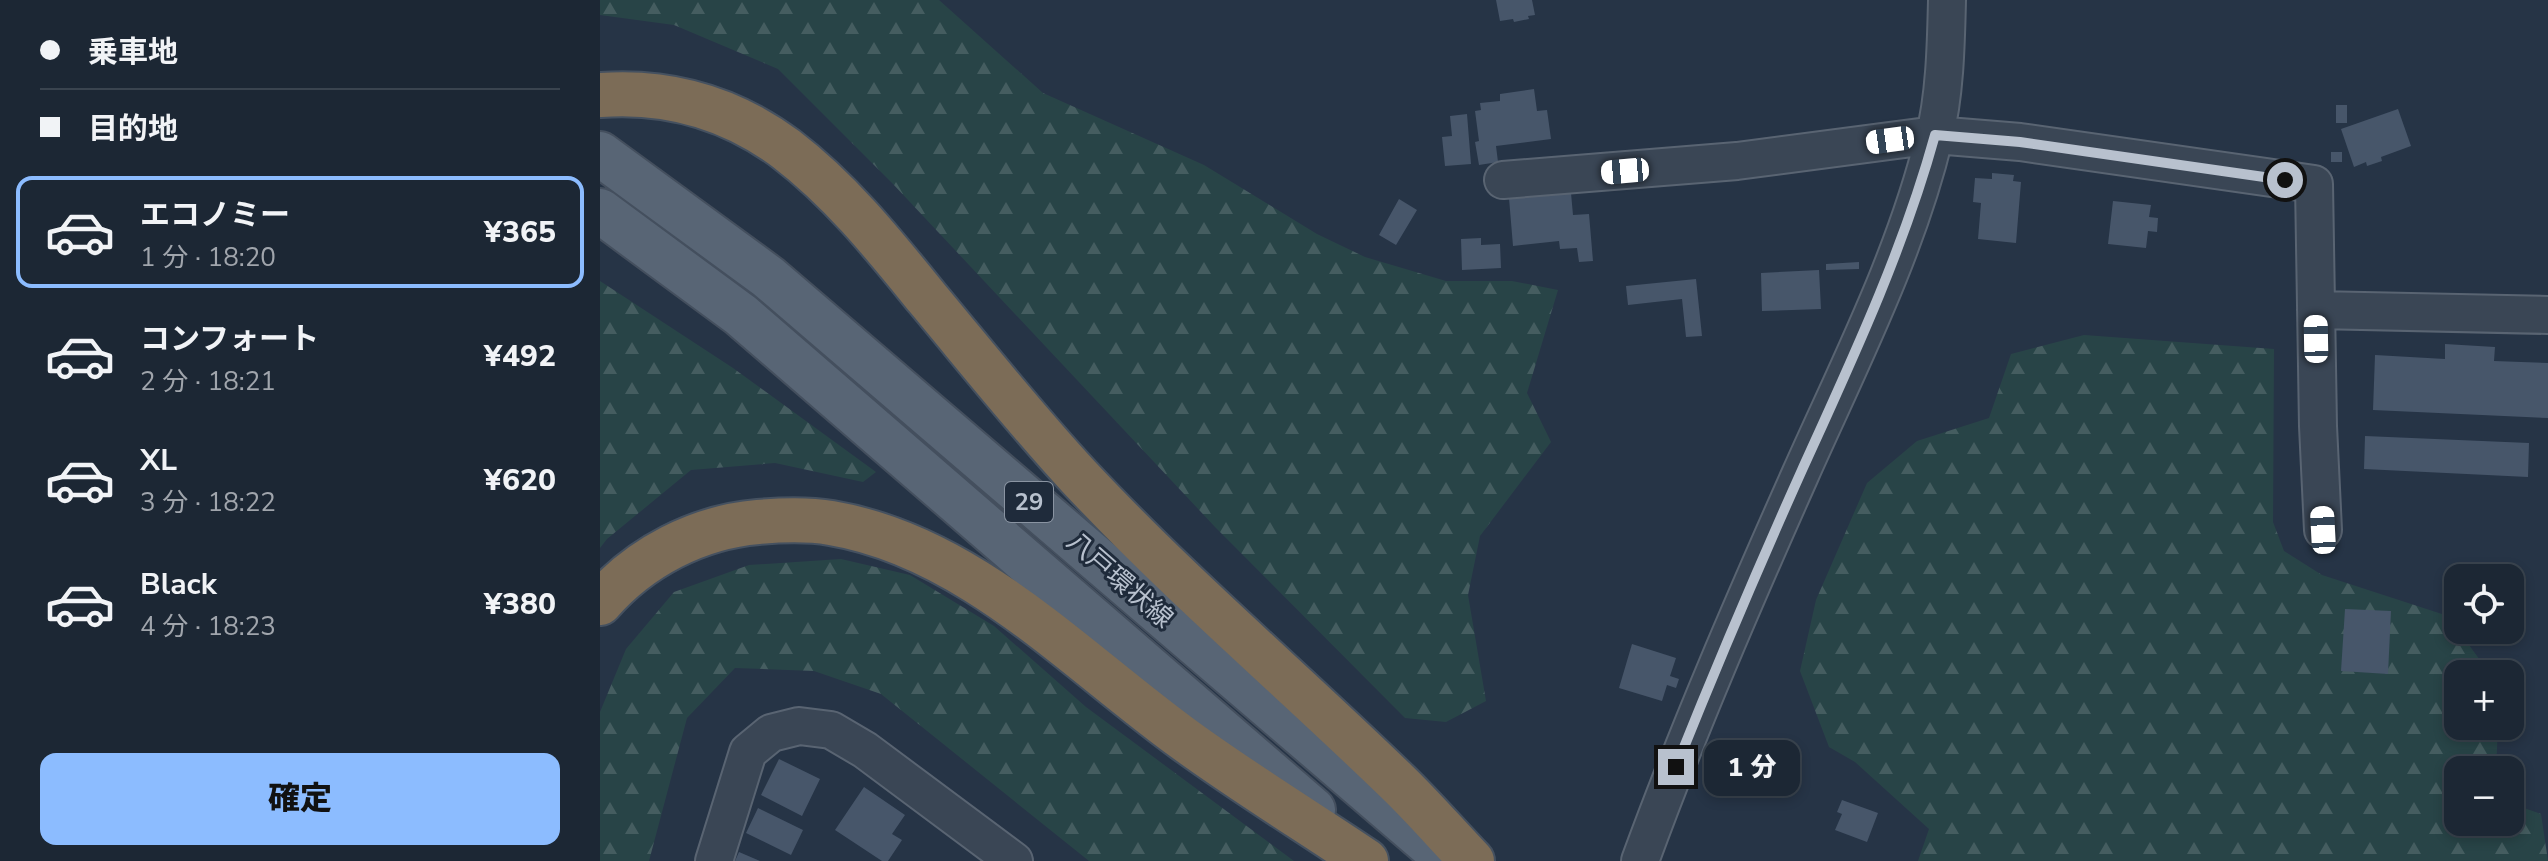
<!DOCTYPE html>
<html lang="ja">
<meta charset="utf-8">
<style>
:root{--surface:#1c2734;--page:#252f3c;--text:#f1f3f6;--muted:#a0a5ac;--line:#3a444f;--accent:#8cbcff}
body{margin:0;font-family:"Nunito Sans","Noto Sans JP",sans-serif;background:var(--page);color:var(--text);height:100vh;display:flex;flex-direction:column;font-size:30px;white-space:nowrap}
*{box-sizing:border-box;margin:0}
p{font-size:26px;color:var(--muted)}
.icon{flex:none;width:44px;height:44px;fill:none;stroke:currentColor;stroke-width:2;stroke-linecap:round;stroke-linejoin:round}
.map{position:relative;flex:1;overflow:hidden}
.sheet{display:flex;flex-direction:column;background:var(--surface);width:600px}
.sheet>*{flex:none}
.top-card{display:grid;align-content:center;height:176px;padding:0 40px;background:var(--surface)}
.fabs{position:absolute;left:1844px;top:564px;display:grid;gap:16px}
.fabs a{display:grid;place-items:center;width:80px;height:80px;border-radius:16px;background:var(--surface);box-shadow:0 4px 12px #0003,0 0 0 2px var(--line);font-size:40px}
.end{position:absolute;width:36px;height:36px;margin:-18px;border:10px solid #b8c1ce;background:#111;box-shadow:0 0 0 4px #111}
.from{border-radius:50%}
.bubble{position:absolute;height:56px;border-radius:16px;background:var(--surface);box-shadow:0 4px 12px #0003,0 0 0 2px var(--line);font-size:26px;font-weight:800;line-height:56px;text-align:center}
.car{position:absolute;width:24px;height:48px;margin:-24px -12px;border-radius:10px;box-shadow:0 0 6px 2px #0007;background:linear-gradient(#fff 24%,#345 0 40%,#fff 0 76%,#345 0 86%,#fff 0)}
.top-card b{display:flex;align-items:center;gap:28px;height:76px;font-size:30px}
.top-card b+b{border-top:2px solid var(--line)}
.top-card i{width:20px;height:20px;background:var(--text)}
ul{padding:0;list-style:none}
li{display:flex;align-items:center;gap:24px;height:112px;margin:0 16px 12px;padding:0 24px;border:4px solid transparent;border-radius:16px}
li div{flex:1}
li b{display:block;font-size:30px}
li em{font-style:normal;font-weight:800}
li.selected{border-color:var(--accent)}
li>.icon{width:72px;height:72px;stroke-width:1.5}
.primary-button{display:flex;gap:16px;margin-top:auto;padding:16px 40px}
.primary-button a{flex:1;height:92px;border-radius:16px;background:var(--accent);color:#111;font-size:32px;font-weight:800;line-height:92px;text-align:center}
main{display:flex;flex:1;min-height:0}
.map>svg:first-child{display:block}
.forest{fill:url(#forest-firs)}
.building{fill:#47566a}
.lines{fill:none;stroke-linecap:round;stroke-linejoin:round}
.minor-casing{stroke:#596472;stroke-width:40}
.major-casing{stroke:#444f5e;stroke-width:48}
.highway-casing{stroke:#455160;stroke-width:48}
.minor{stroke:#3a4655;stroke-width:36}
.major{stroke:#586575;stroke-width:44}
.highway{stroke:#7c6c57;stroke-width:44}
.route{stroke:#b8c1ce;stroke-width:10}
.labels{text-anchor:middle;dominant-baseline:central;stroke-width:6;stroke-linejoin:round;paint-order:stroke}
.shield{fill:#1f2b3b;stroke:#8a94a2;stroke-width:2}
.shield-label{font-size:24px;font-weight:bold;fill:#b8c1ce}
.street-label{font-size:26px;fill:#b8c1ce;stroke:#1f2b3b}
</style>
<main>
<section class="sheet">
<div class="top-card">
<b><i class="from"></i>乗車地</b>
<b><i></i>目的地</b>
</div>
<ul>
<li class="selected"><svg class="icon" aria-label="car" viewBox="0 0 24 24"><path d="M5 17H2v-5l4-1 3-4h7l3 4 3 1v5h-3M9 17h6M6 11h13"/><circle cx="7" cy="17" r="2"/><circle cx="17" cy="17" r="2"/></svg><div><b>エコノミー</b><p>1 分 · 18:20</p></div><em>¥365</em></li>
<li><svg class="icon" aria-label="car" viewBox="0 0 24 24"><path d="M5 17H2v-5l4-1 3-4h7l3 4 3 1v5h-3M9 17h6M6 11h13"/><circle cx="7" cy="17" r="2"/><circle cx="17" cy="17" r="2"/></svg><div><b>コンフォート</b><p>2 分 · 18:21</p></div><em>¥492</em></li>
<li><svg class="icon" aria-label="car" viewBox="0 0 24 24"><path d="M5 17H2v-5l4-1 3-4h7l3 4 3 1v5h-3M9 17h6M6 11h13"/><circle cx="7" cy="17" r="2"/><circle cx="17" cy="17" r="2"/></svg><div><b>XL</b><p>3 分 · 18:22</p></div><em>¥620</em></li>
<li><svg class="icon" aria-label="car" viewBox="0 0 24 24"><path d="M5 17H2v-5l4-1 3-4h7l3 4 3 1v5h-3M9 17h6M6 11h13"/><circle cx="7" cy="17" r="2"/><circle cx="17" cy="17" r="2"/></svg><div><b>Black</b><p>4 分 · 18:23</p></div><em>¥380</em></li>
</ul>
<div class="primary-button"><a>確定</a></div>
</section>
<div class="map">
<svg width="1948" height="861" viewBox="0 0 1948 861">
<defs>
<pattern id="forest-firs" width="22" height="20" patternUnits="userSpaceOnUse" patternTransform="scale(2)"><rect width="22" height="20" fill="#284447"/><path d="M5 1l3.5 6h-7zM16 11l3.5 6h-7z" fill="#455d60"/></pattern>
</defs>
<rect width="100%" height="100%" fill="#263446"/>
<path class="forest" d="M 0,0 L 339,0 L 443,93 L 604,165 L 717,234 L 765,257 L 846,281 L 912,281 L 958,290 L 927,393 L 951,442 L 880,536 L 868,595 L 886,701 L 846,722 L 805,718 L 616,528 L 293,184 L 178,69 L 74,25 L 0,15 Z
M 0,281 L 133,368 L 276,472 L 263,482 L 175,463 L 91,470 L 7,539 L 0,548 Z
M 1484,335 L 1674,349 L 1673,522 L 1684,551 L 1722,575 L 1848,616 L 1890,674 L 1858,674 L 1858,726 L 1898,726 L 1896,770 L 1858,770 L 1858,822 L 1910,822 L 1910,803 L 1941,814 L 1948,861 L 1318,861 L 1329,829 L 1255,762 L 1229,747 L 1200,671 L 1216,600 L 1267,483 L 1317,441 L 1389,418 L 1411,354 Z
M 241,559 L 310,575 L 394,626 L 486,707 L 694,861 L 489,861 L 281,694 L 214,671 L 135,668 L 87,718 L 49,861 L 0,861 L 0,712 L 26,649 L 74,592 L 149,565 Z"/>
<path class="building" d="M 896,0 L 932,0 L 935,15 L 928,16 L 929,19 L 914,22 L 913,19 L 900,21 Z
M 934,89 L 937,111 L 947,110 L 951,139 L 896,146 L 898,162 L 879,165 L 875,142 L 879,141 L 875,111 L 881,110 L 880,103 L 900,101 L 900,94 Z
M 1736,105 L 1747,105 L 1747,123 L 1736,123 Z
M 1798,109 L 1811,146 L 1781,157 L 1782,161 L 1767,166 L 1766,162 L 1754,167 L 1741,129 Z
M 867,114 L 871,164 L 845,166 L 842,137 L 852,136 L 850,116 Z
M 1731,152 L 1742,152 L 1742,162 L 1731,162 Z
M 1392,173 L 1414,175 L 1413,181 L 1421,182 L 1416,243 L 1378,239 L 1381,203 L 1373,202 L 1375,178 L 1392,179 Z
M 971,193 L 973,215 L 989,214 L 993,261 L 979,262 L 977,248 L 960,249 L 959,241 L 913,246 L 909,198 Z
M 799,199 L 817,210 L 796,245 L 779,235 Z
M 1513,201 L 1551,205 L 1549,217 L 1558,218 L 1557,232 L 1548,231 L 1546,248 L 1508,244 Z
M 881,238 L 881,245 L 900,244 L 901,268 L 862,270 L 861,239 Z
M 1259,262 L 1259,269 L 1226,270 L 1226,264 Z
M 1219,270 L 1221,309 L 1162,311 L 1161,273 Z
M 1096,279 L 1102,336 L 1086,337 L 1082,299 L 1028,305 L 1026,286 Z
M 1845,344 L 1895,347 L 1894,361 L 1948,363 L 1948,418 L 1773,410 L 1775,355 L 1845,359 Z
M 1765,436 L 1929,443 L 1928,477 L 1764,469 Z
M 1745,609 L 1791,611 L 1788,674 L 1741,671 Z
M 1032,644 L 1076,658 L 1070,676 L 1079,679 L 1076,688 L 1067,685 L 1062,701 L 1019,688 Z
M 179,759 L 220,779 L 202,816 L 161,795 Z
M 264,787 L 305,815 L 292,834 L 302,840 L 288,861 L 282,861 L 235,830 Z
M 1242,800 L 1278,813 L 1267,842 L 1235,830 L 1242,814 L 1237,812 Z
M 158,808 L 203,830 L 191,855 L 146,833 Z
M 139,852 L 160,861 L 135,861 Z"/>
<g class="lines">
<defs>
<path id="minor" d="M 903,180 L 1137,161 L 1335,135 L 1420,142 L 1714,184 L 1718,426 L 1723,530
M 1716,310 L 1948,315
M 114,861 L 148,752 L 171,733 L 199,726 L 231,730 L 265,750 L 414,861
M 1040,861 C 1088,730 1143,603 1200,475 C 1248,367 1306,254 1334,138 C 1345,96 1346,43 1347,0"/>
<path id="major" d="M 0,154 L 168,277 L 849,861
M 0,211 L 141,315 L 713,810"/>
<path id="highway" d="M 0,95 C 68,90 131,108 186,149 C 241,191 284,245 327,298 C 377,358 426,420 479,477 C 580,585 692,680 797,782 C 823,807 847,835 872,861
M 0,603 C 40,557 98,527 158,522 C 182,520 207,519 231,523 C 369,546 475,660 584,739 C 643,782 705,820 766,861"/>
</defs>
<use href="#minor" class="minor-casing"/>
<use href="#major" class="major-casing"/>
<use href="#highway" class="highway-casing"/>
<use href="#minor" class="minor"/>
<use href="#major" class="major"/>
<use href="#highway" class="highway"/>
</g>
<g class="lines">
<path class="route" d="M 1076,767 C 1116,667 1158,568 1202,470 C 1252,360 1303,251 1335,135 L 1420,142 L 1685,180"/>
</g>
<g class="labels">
<rect class="shield" x="405" y="482" width="48" height="40" rx="6"/>
<g class="shield-label">
<text x="429" y="502">29</text>
</g>
<g class="street-label">
<text transform="translate(520 580) rotate(41)">八戸環状線</text>
</g>
</g>
</svg>
<div class="fabs">
<a><svg class="icon" aria-label="locate" viewBox="0 0 24 24"><circle cx="12" cy="12" r="6"/><path d="M12 2v4M12 18v4M2 12h4M18 12h4"/></svg></a>
<a>+</a>
<a>−</a>
</div>
<i class="end from" style="left:1685px;top:180px"></i>
<i class="end" style="left:1076px;top:767px"></i>
<div class="bubble" style="left:1104px;top:740px;width:96px">1 分</div>
<i class="car" style="left:1290px;top:140px;rotate:262deg"></i>
<i class="car" style="left:1025px;top:171px;rotate:265deg"></i>
<i class="car" style="left:1716px;top:339px;rotate:359deg"></i>
<i class="car" style="left:1723px;top:530px;rotate:357deg"></i>
</div>
</main>
